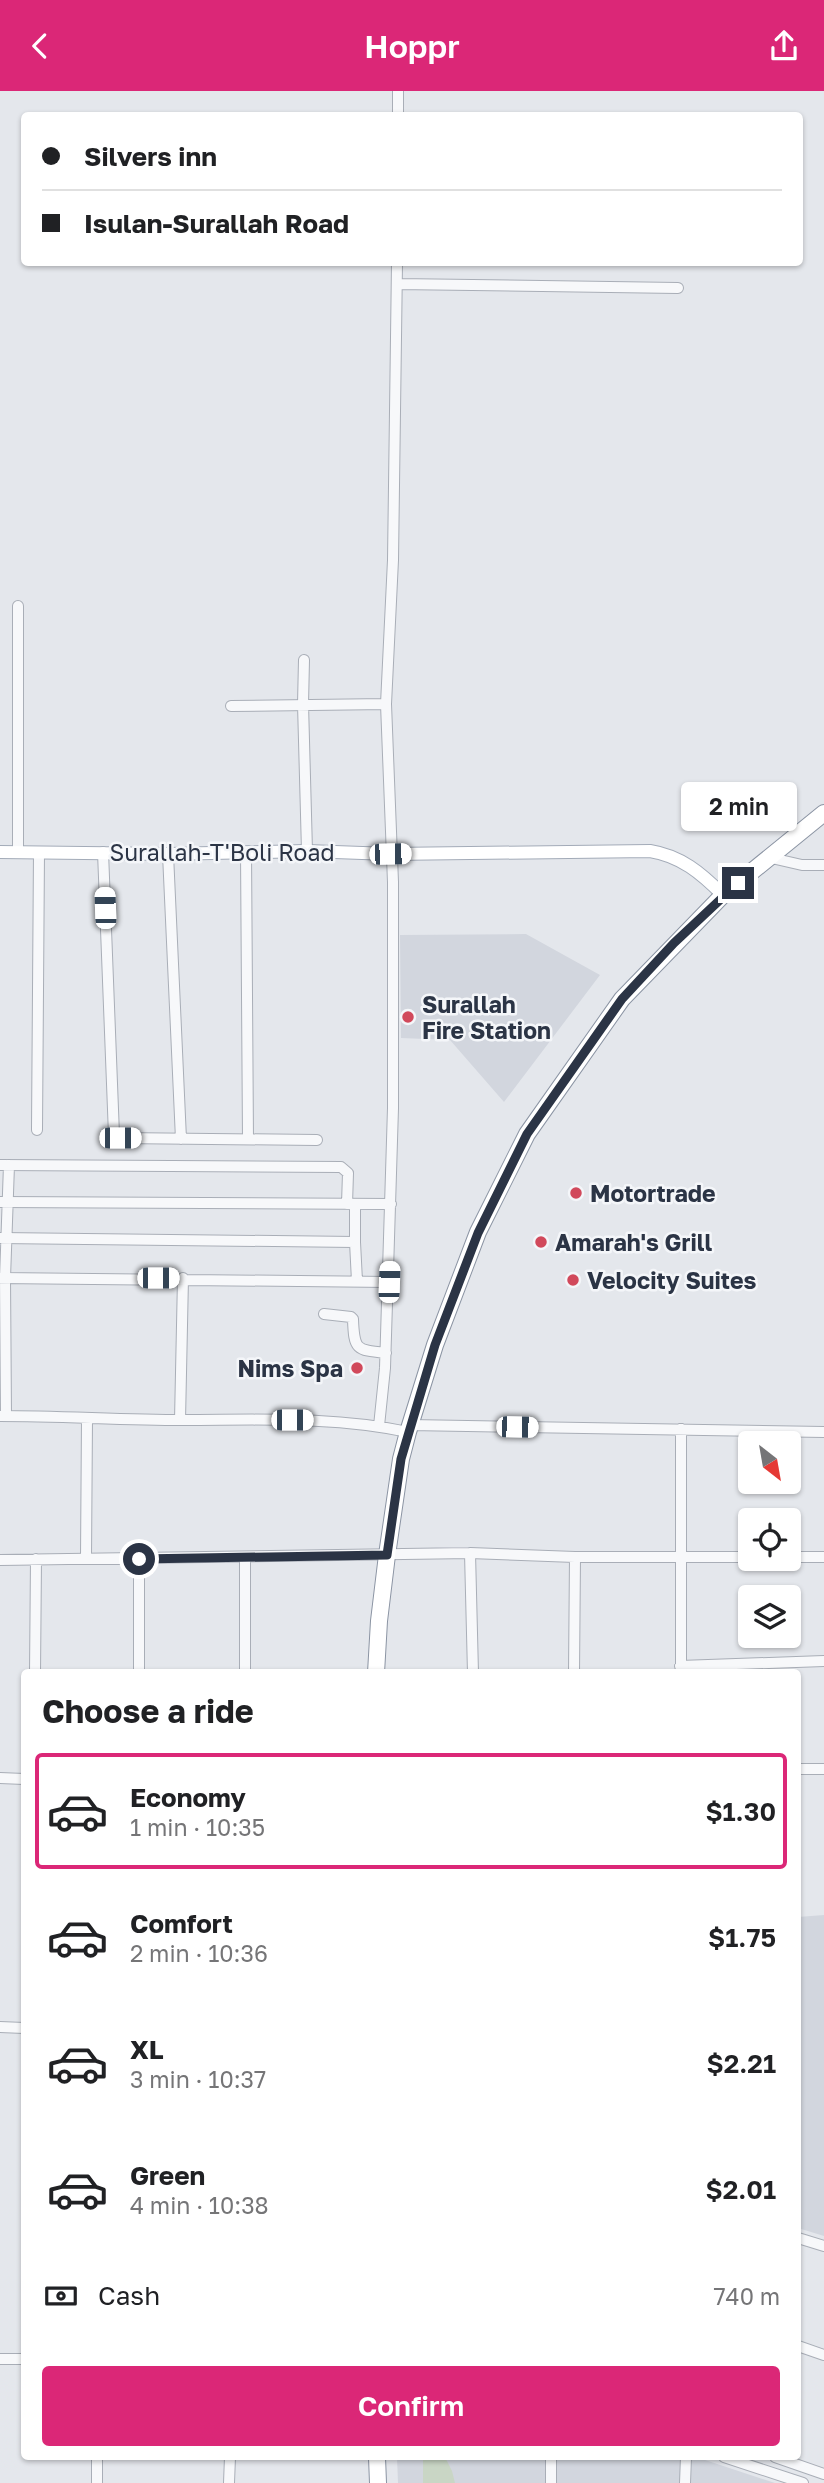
<!DOCTYPE html>
<meta charset="utf-8">
<style>
:root{--surface:#fff;--page:#f2f2f2;--text:#202124;--muted:#757577;--line:#e0e0e0;--accent:#db2777}
body{margin:0;font-family:"Golos Text",sans-serif;background:var(--page);color:var(--text);height:100vh;display:flex;flex-direction:column;font-size:26px;white-space:nowrap}
*{box-sizing:border-box;margin:0}
p{font-size:23px;color:var(--muted)}
.icon{flex:none;width:38px;height:38px;fill:none;stroke:currentColor;stroke-width:2;stroke-linecap:round;stroke-linejoin:round}
.map{position:relative;flex:1;overflow:hidden}
.details{position:absolute;left:21px;top:1578px;width:780px;height:791px;display:flex;flex-direction:column;background:var(--surface);border-radius:7px;box-shadow:0 2px 5px #0004}
.details>*{flex:none}
.hud{position:absolute;left:21px;top:21px;width:782px;height:154px;border-radius:7px;box-shadow:0 2px 5px #0004;display:grid;align-content:center;height:154px;padding:0 21px;background:var(--surface)}
.needle{width:46px;rotate:149deg}
.fabs{position:absolute;left:738px;top:1340px;display:grid;gap:14px}
.fabs a{display:grid;place-items:center;width:63px;height:63px;border-radius:7px;background:var(--surface);box-shadow:0 2px 5px #0004;font-size:35px}
.end{position:absolute;width:32px;height:32px;margin:-16px;border:9px solid #2b3445;background:#fff;box-shadow:0 0 0 4px #fff}
.from{border-radius:50%}
.bubble{position:absolute;height:49px;border-radius:7px;background:var(--surface);box-shadow:0 2px 5px #0004;font-size:23px;font-weight:600;line-height:49px;text-align:center}
.car{position:absolute;width:21px;height:42px;margin:-21px -10px;border-radius:9px;box-shadow:0 0 5px 2px #0007;background:linear-gradient(#fff 24%,#345 0 40%,#fff 0 76%,#345 0 86%,#fff 0)}
.hud b{display:flex;align-items:center;gap:24px;height:66px;font-size:26px}
.hud b+b{border-top:2px solid var(--line)}
.hud i{width:18px;height:18px;background:var(--text)}
ul{padding:0;list-style:none}
li{display:flex;align-items:center;gap:21px;height:116px;margin:0 14px 10px;padding:0 7px;border:4px solid transparent;border-radius:7px}
li div{flex:1}
li b{display:block;font-size:26px}
li em{font-style:normal;font-weight:600}
li.current{border-color:var(--accent)}
li>.icon{width:63px;height:63px;stroke-width:1.5}
h2{padding:0 21px;font-size:32px;line-height:84px}
.pay{display:flex;align-items:center;gap:18px;height:77px;padding:0 21px;font-size:26px}
.pay p{margin-inline-start:auto}
.button{display:flex;gap:14px;margin-top:auto;padding:14px 21px}
.button a{flex:1;height:80px;border-radius:7px;background:var(--accent);color:#fff;font-size:28px;font-weight:600;line-height:80px;text-align:center}
header{display:flex;justify-content:space-between;align-items:center;height:91px;padding:0 21px;background:var(--accent);color:#fff;font-size:32px;font-weight:600}
.map>svg:first-child{display:block}
.built{fill:#d2d6de}
.green{fill:#c9d6c5}
.lines{fill:none;stroke-linecap:round;stroke-linejoin:round}
.minor-casing{stroke:#a9aeb7;stroke-width:12}
.major-casing{stroke:#a3abb8;stroke-width:14}
.highway-casing{stroke:#8b94a3;stroke-width:18}
.minor{stroke:#f7f8fa;stroke-width:10}
.major{stroke:#fff;stroke-width:12}
.highway{stroke:#fff;stroke-width:16}
.route{stroke:#2b3445;stroke-width:9}
.poi-dot{fill:#d1495b;stroke:#f4f6f9;stroke-width:2.5}
.labels{text-anchor:middle;dominant-baseline:central;stroke-width:5;stroke-linejoin:round;paint-order:stroke}
.street-label{font-size:23px;fill:#2b3445;stroke:#f4f6f9}
.poi-label{font-size:23px;font-weight:bold;fill:#2b3445;stroke:#f4f6f9;text-anchor:start}
</style>
<header><svg class="icon" aria-label="back" viewBox="0 0 24 24"><path d="M15 5l-7 7 7 7"/></svg>Hoppr<svg class="icon" aria-label="share" viewBox="0 0 24 24"><path d="M12 15V3M7 8l5-5 5 5M5 13v7h14v-7"/></svg></header>
<div class="map">
<svg width="824" height="2392" viewBox="0 0 824 2392">
<rect width="100%" height="100%" fill="#e4e7ec"/>
<path class="built" d="M 526,843 L 600,884 L 504,1011 L 450,949 L 401,947 L 400,844 Z
M 824,1824 L 824,2145 L 798,2137 L 798,1826 Z
M 397,2366 L 696,2366 L 775,2392 L 398,2392 Z"/>
<path class="green" d="M 423,2366 L 445,2366 L 452,2380 L 455,2392 L 423,2392 Z"/>
<g class="lines">
<defs>
<path id="minor" d="M 398,24 L 398,0
M 397,193 L 678,197
M 304,569 L 303,613 L 307,760
M 231,615 L 386,613
M 18,761 L 18,515
M 103,761 L 114,1044 L 120,1047 L 317,1049
M 246,761 L 248,1048
M 168,763 L 181,1048
M 767,766 L 802,774 L 824,774
M 37,1039 L 39,761
M 0,1074 L 341,1076 L 348,1082 L 347,1113
M 0,1111 L 391,1113
M 0,1147 L 355,1151 L 355,1113
M 355,1151 L 357,1190
M 0,1187 L 389,1191
M 324,1223 L 351,1226 L 353,1228 C 354,1259 356,1259 386,1262
M 0,1325 C 61,1325 122,1329 183,1329 C 258,1329 334,1325 408,1341
M 6,1325 L 5,1187 L 9,1074
M 180,1329 L 183,1187
M 410,1334 L 824,1341
M 379,1335 L 385,1277 L 393,1017 L 393,791 L 386,613 L 393,469 L 397,172
M 470,1462 L 473,1582
M 789,1466 L 824,1466
M 86,1467 L 87,1328
M 245,1467 L 245,1582
M 139,1468 L 139,1582
M 0,1469 L 470,1462 L 575,1466 L 751,1466
M 680,1575 L 824,1570
M 35,1582 L 36,1468
M 574,1582 L 575,1466
M 681,1582 L 681,1338
M 798,1678 L 824,1678
M 0,1687 L 24,1688
M 0,1936 L 24,1937
M 798,2147 L 824,2155
M 798,2255 L 824,2264
M 0,2268 L 24,2268
M 97,2366 L 97,2392
M 551,2366 L 551,2392
M 724,2366 L 803,2392
M 775,2366 L 824,2383
M 229,2392 L 230,2366
M 685,2392 L 686,2366"/>
<path id="major" d="M 0,761 L 168,763 L 307,760 L 390,763 L 650,760 C 681,765 701,782 723,804"/>
<path id="highway" d="M 376,1582 L 379,1530 L 387,1464 L 401,1368 L 408,1341 L 435,1254 L 478,1141 L 527,1043 L 622,908 L 723,804 L 824,722
M 377,2366 L 378,2392"/>
</defs>
<use href="#minor" class="minor-casing"/>
<use href="#major" class="major-casing"/>
<use href="#highway" class="highway-casing"/>
<use href="#minor" class="minor"/>
<use href="#major" class="major"/>
<use href="#highway" class="highway"/>
</g>
<g class="lines">
<path class="route" d="M 139,1468 L 387,1464 L 401,1368 L 435,1254 L 478,1142 L 527,1043 L 622,908 L 674,852 L 738,792"/>
</g>
<g class="poi-dot">
<circle cx="408" cy="926" r="7"/>
<circle cx="576" cy="1102" r="7"/>
<circle cx="541" cy="1151" r="7"/>
<circle cx="573" cy="1189" r="7"/>
<circle cx="357" cy="1277" r="7"/>
</g>
<g class="labels">
<g class="street-label">
<text x="222" y="761">Surallah-T'Boli Road</text>
</g>
<g class="poi-label">
<text x="422" y="913">Surallah<tspan x="422" dy="26">Fire Station</tspan></text>
<text x="590" y="1102">Motortrade</text>
<text x="555" y="1151">Amarah's Grill</text>
<text x="587" y="1189">Velocity Suites</text>
<text x="343" y="1277" text-anchor="end">Nims Spa</text>
</g>
</g>
</svg>
<div class="fabs">
<a><svg class="needle" viewBox="-14 -14 28 28"><path d="M0-13l5 13h-10z" fill="#e53935"/><path d="M0 13l5-13h-10z" fill="#757577"/></svg></a>
<a><svg class="icon" aria-label="locate" viewBox="0 0 24 24"><circle cx="12" cy="12" r="6"/><path d="M12 2v4M12 18v4M2 12h4M18 12h4"/></svg></a>
<a><svg class="icon" aria-label="layers" viewBox="0 0 24 24"><path d="M12 4l9 5-9 5-9-5zM3 14l9 5 9-5"/></svg></a>
</div>
<i class="end from" style="left:139px;top:1468px"></i>
<i class="end" style="left:738px;top:792px"></i>
<div class="bubble" style="left:681px;top:691px;width:116px">2 min</div>
<i class="car" style="left:390px;top:763px;rotate:89deg"></i>
<i class="car" style="left:105px;top:817px;rotate:358deg"></i>
<i class="car" style="left:120px;top:1047px;rotate:90deg"></i>
<i class="car" style="left:158px;top:1187px;rotate:90deg"></i>
<i class="car" style="left:389px;top:1191px;rotate:2deg"></i>
<i class="car" style="left:292px;top:1329px;rotate:90deg"></i>
<i class="car" style="left:517px;top:1336px;rotate:91deg"></i>
<div class="hud">
<b><i class="from"></i>Silvers inn</b>
<b><i></i>Isulan-Surallah Road</b>
</div>
<section class="details">
<h2>Choose a ride</h2>
<ul>
<li class="current"><svg class="icon" aria-label="car" viewBox="0 0 24 24"><path d="M5 17H2v-5l4-1 3-4h7l3 4 3 1v5h-3M9 17h6M6 11h13"/><circle cx="7" cy="17" r="2"/><circle cx="17" cy="17" r="2"/></svg><div><b>Economy</b><p>1 min · 10:35</p></div><em>$1.30</em></li>
<li><svg class="icon" aria-label="car" viewBox="0 0 24 24"><path d="M5 17H2v-5l4-1 3-4h7l3 4 3 1v5h-3M9 17h6M6 11h13"/><circle cx="7" cy="17" r="2"/><circle cx="17" cy="17" r="2"/></svg><div><b>Comfort</b><p>2 min · 10:36</p></div><em>$1.75</em></li>
<li><svg class="icon" aria-label="car" viewBox="0 0 24 24"><path d="M5 17H2v-5l4-1 3-4h7l3 4 3 1v5h-3M9 17h6M6 11h13"/><circle cx="7" cy="17" r="2"/><circle cx="17" cy="17" r="2"/></svg><div><b>XL</b><p>3 min · 10:37</p></div><em>$2.21</em></li>
<li><svg class="icon" aria-label="car" viewBox="0 0 24 24"><path d="M5 17H2v-5l4-1 3-4h7l3 4 3 1v5h-3M9 17h6M6 11h13"/><circle cx="7" cy="17" r="2"/><circle cx="17" cy="17" r="2"/></svg><div><b>Green</b><p>4 min · 10:38</p></div><em>$2.01</em></li>
</ul>
<div class="pay"><svg class="icon" aria-label="cash" viewBox="0 0 24 24"><path d="M3 7h18v10H3z"/><circle cx="12" cy="12" r="2"/></svg>Cash<p>740 m</p></div>
<div class="button"><a>Confirm</a></div>
</section>
</div>
